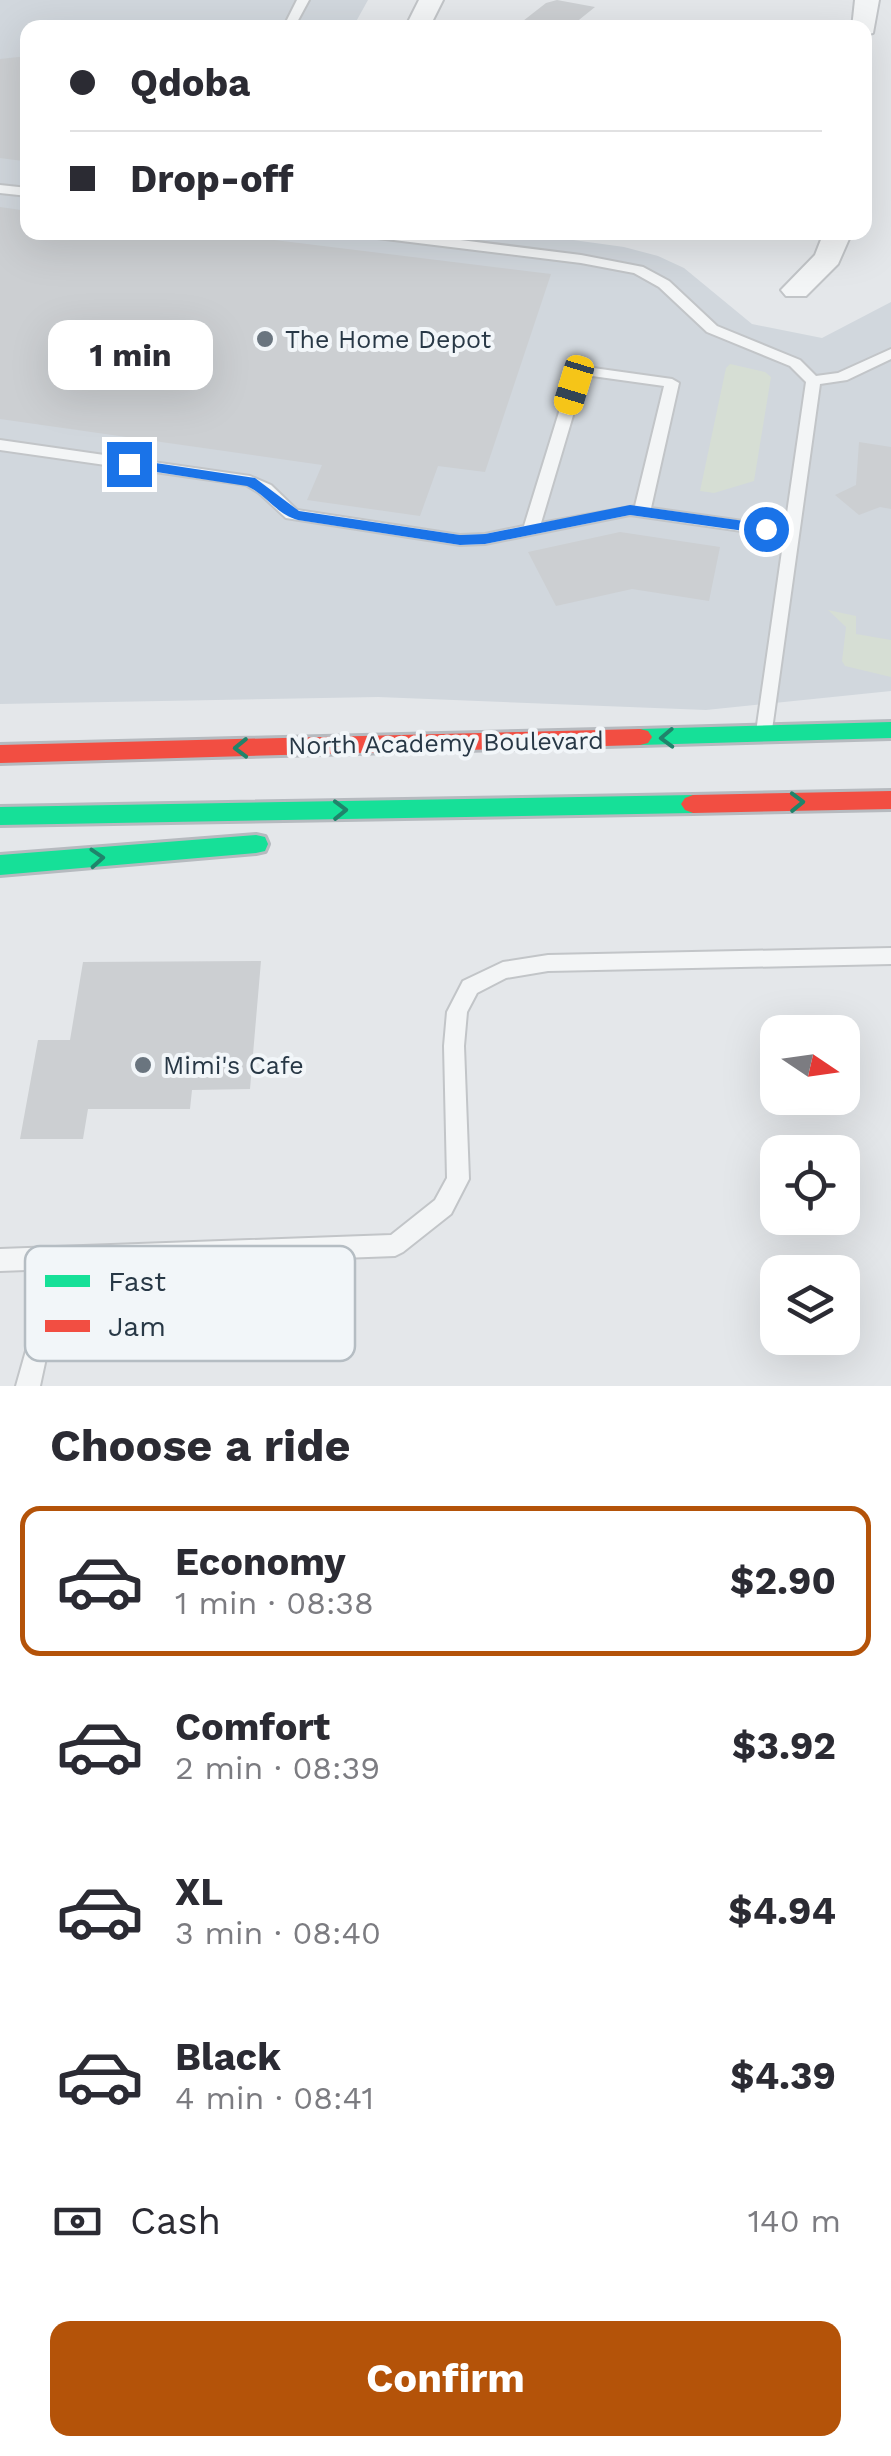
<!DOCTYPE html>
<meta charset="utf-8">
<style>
:root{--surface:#fff;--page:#f7f7f7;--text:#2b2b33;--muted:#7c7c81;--line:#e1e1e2;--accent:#b45309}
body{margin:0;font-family:"Work Sans",sans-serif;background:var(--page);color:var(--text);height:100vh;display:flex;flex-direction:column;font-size:38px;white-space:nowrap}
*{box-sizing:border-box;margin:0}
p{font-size:32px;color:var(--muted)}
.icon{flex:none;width:55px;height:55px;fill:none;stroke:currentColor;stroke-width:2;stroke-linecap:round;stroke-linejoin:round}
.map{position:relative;height:1386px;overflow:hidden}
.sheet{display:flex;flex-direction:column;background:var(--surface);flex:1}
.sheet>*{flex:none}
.hud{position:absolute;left:20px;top:20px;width:852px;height:220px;border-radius:20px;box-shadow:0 10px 40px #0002;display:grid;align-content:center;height:220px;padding:0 50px;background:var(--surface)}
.needle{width:65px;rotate:103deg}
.fabs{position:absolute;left:760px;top:1015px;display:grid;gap:20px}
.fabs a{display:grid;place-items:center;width:100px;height:100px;border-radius:20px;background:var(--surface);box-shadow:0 10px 40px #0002;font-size:50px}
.end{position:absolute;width:45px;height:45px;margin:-22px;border:12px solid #1a73e8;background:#fff;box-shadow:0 0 0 5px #fff}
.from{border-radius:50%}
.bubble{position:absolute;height:70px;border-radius:20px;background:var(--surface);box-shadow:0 10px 40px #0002;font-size:32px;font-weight:700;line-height:70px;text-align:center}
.car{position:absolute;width:30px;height:60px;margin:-30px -15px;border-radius:12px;box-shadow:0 0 8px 2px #0007;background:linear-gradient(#f5c518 24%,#345 0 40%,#f5c518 0 76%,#345 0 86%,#f5c518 0)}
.hud b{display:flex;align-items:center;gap:35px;height:95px;font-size:38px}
.hud b+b{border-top:2px solid var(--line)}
.hud i{width:25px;height:25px;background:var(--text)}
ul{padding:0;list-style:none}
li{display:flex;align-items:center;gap:30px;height:150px;margin:0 20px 15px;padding:0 30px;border:5px solid transparent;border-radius:20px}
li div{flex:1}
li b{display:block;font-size:38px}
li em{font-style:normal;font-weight:700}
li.on{border-color:var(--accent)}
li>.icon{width:90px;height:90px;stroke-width:1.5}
h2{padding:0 50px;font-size:45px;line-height:120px}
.pay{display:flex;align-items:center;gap:25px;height:110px;padding:0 50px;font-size:38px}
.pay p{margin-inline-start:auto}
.button{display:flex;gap:20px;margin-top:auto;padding:20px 50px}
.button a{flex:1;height:115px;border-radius:20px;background:var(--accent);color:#fff;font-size:40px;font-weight:700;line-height:115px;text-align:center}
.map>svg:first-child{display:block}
.built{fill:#d1d7dd}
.green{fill:#d6ded4}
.building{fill:#cccfd2}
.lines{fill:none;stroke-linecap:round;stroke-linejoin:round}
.lane-casing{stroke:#c2c5c8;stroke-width:4}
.street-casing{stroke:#c2c5c8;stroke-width:4}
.fast-casing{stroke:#b6babf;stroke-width:6}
.jam-casing{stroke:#b6babf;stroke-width:6}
.lane{fill:#f3f5f6;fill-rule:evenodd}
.street{fill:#f3f5f6;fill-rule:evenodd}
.fast{fill:#16e098;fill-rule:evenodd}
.jam{fill:#f24e42;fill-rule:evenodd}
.oneway{stroke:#20846b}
.route{fill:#1a73e8}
.poi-dot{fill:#6a757f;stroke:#f2f6f9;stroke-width:4}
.labels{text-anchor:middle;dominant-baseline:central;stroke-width:8;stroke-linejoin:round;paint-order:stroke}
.poi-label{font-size:25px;fill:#283846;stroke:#f2f6f9;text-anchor:start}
.street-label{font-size:25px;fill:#283846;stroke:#f2f6f9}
.key{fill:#f2f6f9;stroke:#b5bdc3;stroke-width:2.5}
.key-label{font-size:28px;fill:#283846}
</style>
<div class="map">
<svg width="891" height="1386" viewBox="0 0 891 1386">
<rect width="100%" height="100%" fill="#e4e7ea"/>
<path class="built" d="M 0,0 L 368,0 L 353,27 L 28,28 L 28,232 L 517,232 L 544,236 L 624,247 L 658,256 L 684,268 L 752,324 L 822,338 L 891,302 L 891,691 L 706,710 L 378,697 L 0,704 Z"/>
<path class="green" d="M 730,364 L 765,372 L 771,377 L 754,481 L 714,493 L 700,491 L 726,368 Z
M 828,610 L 856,616 L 856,634 L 891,640 L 891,677 L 845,666 L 842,661 L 846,627 Z"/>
<path class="building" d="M 557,0 L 595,7 L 569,28 L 514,28 L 546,3 Z
M 28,56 L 28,155 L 23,161 L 0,158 L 0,59 Z
M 0,207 L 28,211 L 28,232 L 209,232 L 551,274 L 485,472 L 438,466 L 420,516 L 307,500 L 322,465 L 0,419 Z
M 859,442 L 891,447 L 891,509 L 880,507 L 859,515 L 835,495 L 856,485 Z
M 620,532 L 720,547 L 709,601 L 632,589 L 556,606 L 528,552 Z
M 261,961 L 250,1089 L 192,1090 L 190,1109 L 88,1109 L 83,1139 L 20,1139 L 38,1040 L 70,1040 L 83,962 Z"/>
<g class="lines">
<defs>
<path id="lane" d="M 297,0 L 309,0 L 296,24 L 288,24 L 286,22 Z
M 28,151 L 28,159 L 23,158 L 23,152 Z
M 0,185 L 28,188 L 28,196 L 0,193 Z
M 355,232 L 397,232 L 581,255 L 643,267 L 669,281 L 717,326 L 800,360 L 816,376 L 838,373 L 891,349 L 891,359 L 847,380 L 820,384 L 771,737 L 759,737 L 756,732 L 784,537 L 630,515 L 485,544 L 460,545 L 286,518 L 259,493 L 246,485 L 0,450 L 0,440 L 250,476 L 271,485 L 297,510 L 460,535 L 485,534 L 524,526 L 572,370 L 579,366 L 672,379 L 679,383 L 651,508 L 785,527 L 806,382 L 790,366 L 707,332 L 659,287 L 634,273 L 581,263 L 361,236 ZM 585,375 L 664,386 L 635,506 L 541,523 Z
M 891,948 L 891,964 L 548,971 L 506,978 L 477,993 L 467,1012 L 464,1046 L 469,1179 L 451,1214 L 403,1252 L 395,1256 L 0,1271 L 0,1249 L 391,1235 L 435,1200 L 447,1178 L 444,1046 L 447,1012 L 463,981 L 503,962 L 548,955 Z
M 158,1323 L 166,1326 L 170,1334 L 166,1342 L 46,1358 L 40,1386 L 16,1386 L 29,1340 L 37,1337 Z"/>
<path id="street" d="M 419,0 L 443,0 L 429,28 L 405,28 Z
M 855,0 L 879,0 L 873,33 L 865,35 L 865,28 L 852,28 Z
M 824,232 L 852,232 L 838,264 L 806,296 L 786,296 L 781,290 L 815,255 Z"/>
<path id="fast" d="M 891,722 L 891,738 L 640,745 L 632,743 L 628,737 L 632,731 L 640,729 Z
M 693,795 L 701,798 L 705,804 L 701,810 L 693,813 L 0,825 L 0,807 Z
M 256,835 L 265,837 L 268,844 L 265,851 L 256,853 L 0,875 L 0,855 Z"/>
<path id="jam" d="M 640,729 L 648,731 L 652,737 L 648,743 L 640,745 L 0,763 L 0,745 Z
M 891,791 L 891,809 L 693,813 L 685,810 L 681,804 L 685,798 L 693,795 Z"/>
</defs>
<use href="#lane" class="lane-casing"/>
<use href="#street" class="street-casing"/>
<use href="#fast" class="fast-casing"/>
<use href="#jam" class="jam-casing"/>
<use href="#lane" class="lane"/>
<use href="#street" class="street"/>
<use href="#fast" class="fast"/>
<use href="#jam" class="jam"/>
</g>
<defs><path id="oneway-chevron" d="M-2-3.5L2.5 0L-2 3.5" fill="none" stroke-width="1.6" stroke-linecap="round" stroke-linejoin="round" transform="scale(2.5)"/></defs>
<g class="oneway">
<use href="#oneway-chevron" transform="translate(667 738) rotate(178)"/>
<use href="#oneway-chevron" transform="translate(241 748) rotate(179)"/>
<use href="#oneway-chevron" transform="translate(797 802) rotate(-1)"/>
<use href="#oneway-chevron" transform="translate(340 810) rotate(-1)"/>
<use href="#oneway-chevron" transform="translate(97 858) rotate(-4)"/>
</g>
<path class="route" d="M 129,459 L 255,478 L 299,511 L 460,535 L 485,534 L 630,505 L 766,524 L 773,529 L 766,534 L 630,515 L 485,544 L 460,545 L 298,520 C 276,514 267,495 247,486 L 124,467 L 122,464 Z"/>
<g class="poi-dot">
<circle cx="265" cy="339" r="10"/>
<circle cx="143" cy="1065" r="10"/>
</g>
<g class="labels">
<g class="poi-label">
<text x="285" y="339">The Home Depot</text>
<text x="163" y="1065">Mimi's Cafe</text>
</g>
<g class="street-label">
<text transform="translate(446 743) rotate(-1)">North Academy Boulevard</text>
</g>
</g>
<rect x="25" y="1246" width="330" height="115" rx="15" class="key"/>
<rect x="45" y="1275" width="45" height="12" fill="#16e098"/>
<rect x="45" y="1320" width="45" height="12" fill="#f24e42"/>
<g class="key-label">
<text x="108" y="1291">Fast</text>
<text x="108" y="1336">Jam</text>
</g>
</svg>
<div class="fabs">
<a><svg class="needle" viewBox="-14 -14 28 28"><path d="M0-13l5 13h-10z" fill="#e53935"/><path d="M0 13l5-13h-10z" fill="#7c7c81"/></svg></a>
<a><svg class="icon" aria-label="locate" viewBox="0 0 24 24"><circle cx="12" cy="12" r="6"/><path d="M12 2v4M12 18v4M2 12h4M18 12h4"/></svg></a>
<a><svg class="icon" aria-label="layers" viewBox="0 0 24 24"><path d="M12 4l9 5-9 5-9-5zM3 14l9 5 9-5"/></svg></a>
</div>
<i class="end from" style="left:766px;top:529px"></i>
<i class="end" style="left:129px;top:464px"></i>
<div class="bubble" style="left:48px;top:320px;width:165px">1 min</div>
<i class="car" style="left:574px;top:385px;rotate:197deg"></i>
<div class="hud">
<b><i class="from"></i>Qdoba</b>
<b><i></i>Drop-off</b>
</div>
</div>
<section class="sheet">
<h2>Choose a ride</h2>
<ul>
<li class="on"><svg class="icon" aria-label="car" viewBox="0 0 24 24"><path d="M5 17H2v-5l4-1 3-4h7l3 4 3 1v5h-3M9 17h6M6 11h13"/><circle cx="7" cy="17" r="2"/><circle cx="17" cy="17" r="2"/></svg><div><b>Economy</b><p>1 min · 08:38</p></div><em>$2.90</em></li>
<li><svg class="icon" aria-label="car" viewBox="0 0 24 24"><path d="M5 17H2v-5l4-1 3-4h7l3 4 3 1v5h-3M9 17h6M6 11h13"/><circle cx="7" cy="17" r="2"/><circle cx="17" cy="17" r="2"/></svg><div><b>Comfort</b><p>2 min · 08:39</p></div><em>$3.92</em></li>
<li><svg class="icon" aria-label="car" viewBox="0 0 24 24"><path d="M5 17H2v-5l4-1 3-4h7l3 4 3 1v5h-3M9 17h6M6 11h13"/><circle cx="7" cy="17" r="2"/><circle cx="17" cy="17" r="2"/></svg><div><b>XL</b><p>3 min · 08:40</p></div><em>$4.94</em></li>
<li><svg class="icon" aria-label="car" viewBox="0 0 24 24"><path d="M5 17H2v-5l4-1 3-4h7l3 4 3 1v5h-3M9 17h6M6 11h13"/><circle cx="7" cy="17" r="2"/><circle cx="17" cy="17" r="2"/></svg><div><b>Black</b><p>4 min · 08:41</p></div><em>$4.39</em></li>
</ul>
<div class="pay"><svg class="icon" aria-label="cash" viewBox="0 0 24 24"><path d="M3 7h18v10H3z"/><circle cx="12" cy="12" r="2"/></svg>Cash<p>140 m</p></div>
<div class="button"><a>Confirm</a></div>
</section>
